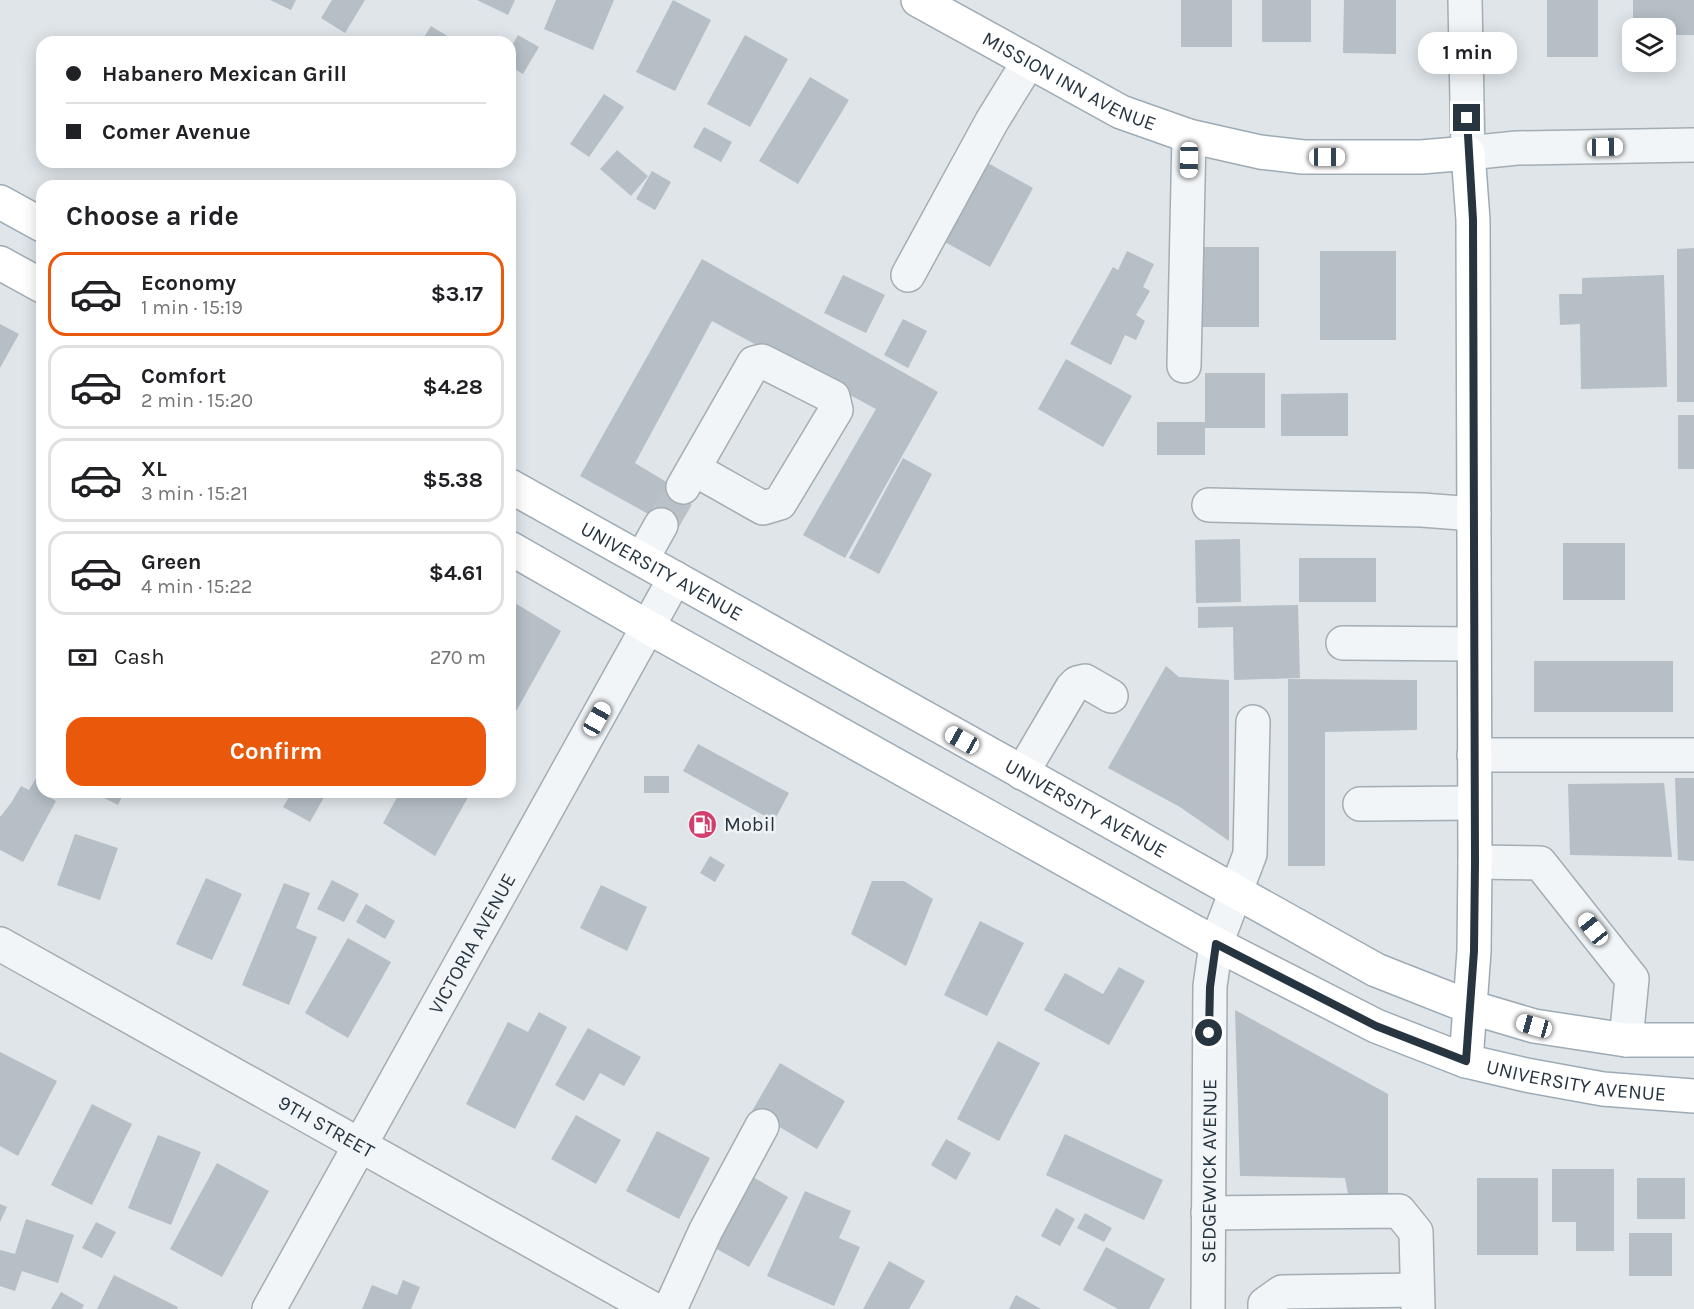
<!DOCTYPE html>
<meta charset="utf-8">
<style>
:root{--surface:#fff;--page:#f6f6f6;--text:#202124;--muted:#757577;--line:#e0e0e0;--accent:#ea580c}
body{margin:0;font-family:Karla,sans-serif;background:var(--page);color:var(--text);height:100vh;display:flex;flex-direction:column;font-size:22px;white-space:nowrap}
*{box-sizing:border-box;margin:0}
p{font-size:20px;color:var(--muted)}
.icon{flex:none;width:33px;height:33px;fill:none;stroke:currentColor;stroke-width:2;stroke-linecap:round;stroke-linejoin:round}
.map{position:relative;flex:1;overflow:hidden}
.side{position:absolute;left:36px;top:180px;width:480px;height:618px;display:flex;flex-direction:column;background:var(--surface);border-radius:18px;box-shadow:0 3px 15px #0003}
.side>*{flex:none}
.guide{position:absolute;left:36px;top:36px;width:480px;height:132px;border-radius:18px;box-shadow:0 3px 15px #0003;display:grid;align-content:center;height:132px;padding:0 30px;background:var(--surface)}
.fabs{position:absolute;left:1622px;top:18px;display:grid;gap:12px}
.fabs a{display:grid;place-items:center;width:54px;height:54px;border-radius:12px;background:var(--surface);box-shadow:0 3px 15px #0003;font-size:30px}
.end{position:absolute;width:27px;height:27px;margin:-14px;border:8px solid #273541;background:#fff;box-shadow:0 0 0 3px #fff}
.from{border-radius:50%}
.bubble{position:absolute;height:42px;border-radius:18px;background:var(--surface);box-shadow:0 3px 15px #0003;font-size:20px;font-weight:700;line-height:42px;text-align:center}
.car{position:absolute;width:18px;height:36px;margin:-18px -9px;border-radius:8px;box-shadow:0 0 4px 2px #0007;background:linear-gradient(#fff 24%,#345 0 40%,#fff 0 76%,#345 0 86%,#fff 0)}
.guide b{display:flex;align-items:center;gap:21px;height:57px;font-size:22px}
.guide b+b{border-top:2px solid var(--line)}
.guide i{width:15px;height:15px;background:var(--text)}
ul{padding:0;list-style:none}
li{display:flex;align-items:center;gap:18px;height:84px;margin:0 12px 9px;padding:0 18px;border:3px solid var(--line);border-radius:18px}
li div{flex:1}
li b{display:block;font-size:22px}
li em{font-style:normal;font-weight:700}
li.selected{border-color:var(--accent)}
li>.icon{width:54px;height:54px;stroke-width:1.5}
h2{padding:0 30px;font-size:27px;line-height:72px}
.pay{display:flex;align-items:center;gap:15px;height:66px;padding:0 30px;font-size:22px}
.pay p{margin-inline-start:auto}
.action{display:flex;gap:12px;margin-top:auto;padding:12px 30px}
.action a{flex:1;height:69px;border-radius:18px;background:var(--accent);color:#fff;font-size:24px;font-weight:700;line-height:69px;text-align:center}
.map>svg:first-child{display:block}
.building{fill:#b6bfc6}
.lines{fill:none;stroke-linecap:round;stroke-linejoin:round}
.minor-tunnel{stroke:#bac2c7;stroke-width:33;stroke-dasharray:33 16;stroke-linecap:butt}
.minor-casing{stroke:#a4adb3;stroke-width:36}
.major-casing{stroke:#9eabb5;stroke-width:36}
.minor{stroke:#f2f5f7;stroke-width:33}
.major{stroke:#fff;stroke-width:33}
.route{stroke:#273541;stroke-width:8}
.labels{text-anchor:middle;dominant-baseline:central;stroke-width:5;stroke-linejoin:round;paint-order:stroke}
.street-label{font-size:20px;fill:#273541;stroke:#eff3f6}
.poi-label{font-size:20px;fill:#273541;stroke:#eff3f6;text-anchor:start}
</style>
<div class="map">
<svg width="1694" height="1309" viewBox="0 0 1694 1309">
<rect width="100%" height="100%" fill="#dfe5e9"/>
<path class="building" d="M 270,0 L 296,0 L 291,10 Z
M 332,0 L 365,0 L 345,33 L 321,18 Z
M 477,0 L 515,0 L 508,15 Z
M 556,0 L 614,0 L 593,50 L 544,29 Z
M 673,0 L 711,20 L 675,91 L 636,72 Z
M 1181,0 L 1232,0 L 1232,47 L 1181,47 Z
M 1262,0 L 1311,0 L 1311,42 L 1262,42 Z
M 1344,0 L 1396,0 L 1396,54 L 1343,53 Z
M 1547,0 L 1598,0 L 1598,57 L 1547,57 Z
M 1633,0 L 1694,0 L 1694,35 L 1665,35 L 1665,28 L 1633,28 Z
M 431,26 L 457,42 L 421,42 Z
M 518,35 L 539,47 L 523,74 L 510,66 L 510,49 Z
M 745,35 L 788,59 L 750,127 L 707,104 Z
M 810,77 L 849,100 L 798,184 L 759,161 Z
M 604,94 L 624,107 L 589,157 L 570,144 Z
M 704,127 L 732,142 L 721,162 L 693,147 Z
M 617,150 L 648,176 L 631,196 L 600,169 Z
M 988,163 L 1033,188 L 990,267 L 945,242 Z
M 652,171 L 671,182 L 655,210 L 636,199 Z
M 1198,247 L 1259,247 L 1259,327 L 1198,327 Z
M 1694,248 L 1694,402 L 1677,402 L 1677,249 Z
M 1127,251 L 1154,264 L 1143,287 L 1150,291 L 1136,315 L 1145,321 L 1136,340 L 1125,335 L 1111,365 L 1070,344 L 1113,267 L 1118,270 Z
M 1320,251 L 1396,251 L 1396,340 L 1320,340 Z
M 702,259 L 938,392 L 845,558 L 803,535 L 876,409 L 712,321 L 635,463 L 693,498 L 677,530 L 580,476 Z
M 843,275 L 885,295 L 866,333 L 824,313 Z
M 1664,275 L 1667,387 L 1581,389 L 1580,324 L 1560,325 L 1559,294 L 1582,294 L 1582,278 Z
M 903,319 L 927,331 L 908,368 L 884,355 Z
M 0,324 L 19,334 L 0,368 Z
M 1066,359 L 1132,396 L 1103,447 L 1038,409 Z
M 1205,373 L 1265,373 L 1265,428 L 1205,428 L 1205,455 L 1157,455 L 1157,422 L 1205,422 Z
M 1348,393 L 1348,436 L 1281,436 L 1281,394 Z
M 1678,415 L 1694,415 L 1694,469 L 1678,469 Z
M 903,458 L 932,474 L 879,574 L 849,558 Z
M 1240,539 L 1241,602 L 1196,603 L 1195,540 Z
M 1563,543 L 1625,543 L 1625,600 L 1563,600 Z
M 1299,558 L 1376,558 L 1376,602 L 1299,602 Z
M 510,600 L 561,631 L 510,722 Z
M 1298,605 L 1300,678 L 1234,680 L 1233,627 L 1198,628 L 1198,607 Z
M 1534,661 L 1673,661 L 1673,712 L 1534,712 Z
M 1166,666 L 1179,677 L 1229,680 L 1229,841 L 1180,807 L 1108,768 Z
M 1288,679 L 1417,680 L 1417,730 L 1325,732 L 1325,866 L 1288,866 Z
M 698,744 L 789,793 L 774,821 L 683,771 Z
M 644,776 L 669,776 L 669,793 L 644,793 Z
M 36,778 L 42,782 L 42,792 L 46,792 L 44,794 L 56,801 L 23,862 L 0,850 L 0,816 L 1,816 L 11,803 L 21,786 L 29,790 Z
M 1675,778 L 1694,778 L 1694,861 L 1678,860 Z
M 1664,783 L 1672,857 L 1570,855 L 1568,784 Z
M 92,792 L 124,792 L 118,805 Z
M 292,792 L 327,792 L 310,822 L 283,807 Z
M 400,792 L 471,792 L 435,856 L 383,823 Z
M 75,834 L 118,848 L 100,900 L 57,885 Z
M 710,856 L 725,865 L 715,882 L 700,873 Z
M 206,878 L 242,894 L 212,960 L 176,944 Z
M 332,880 L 359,894 L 344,922 L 317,909 Z
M 872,881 L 904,881 L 933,899 L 906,966 L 851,934 Z
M 284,883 L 310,893 L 296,928 L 317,937 L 289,1005 L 242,985 Z
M 601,885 L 647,907 L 627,951 L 580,928 Z
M 366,904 L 395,921 L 385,939 L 356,922 Z
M 980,921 L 1024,943 L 987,1016 L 944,995 Z
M 348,938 L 391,962 L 348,1038 L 305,1013 Z
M 1119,967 L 1145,981 L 1109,1045 L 1044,1010 L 1065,973 L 1103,994 Z
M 1235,1010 L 1388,1094 L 1388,1207 L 1351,1209 L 1345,1178 L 1240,1176 Z
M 539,1012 L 567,1027 L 515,1129 L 466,1104 L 508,1022 L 528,1032 Z
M 588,1028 L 641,1057 L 624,1086 L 600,1073 L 584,1101 L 555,1085 Z
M 998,1041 L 1040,1063 L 999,1141 L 957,1119 Z
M 0,1052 L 57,1081 L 18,1156 L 0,1146 Z
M 780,1063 L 845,1101 L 817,1149 L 752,1111 Z
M 92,1104 L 132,1124 L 92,1205 L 51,1185 Z
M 576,1115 L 621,1140 L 596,1184 L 551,1159 Z
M 657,1131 L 710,1158 L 679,1219 L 626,1191 Z
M 1065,1134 L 1163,1180 L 1144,1220 L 1046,1175 Z
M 158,1135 L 201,1152 L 171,1225 L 128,1208 Z
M 946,1139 L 971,1153 L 956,1180 L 931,1165 Z
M 217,1163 L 269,1191 L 222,1277 L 170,1249 Z
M 1552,1169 L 1614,1169 L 1614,1251 L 1576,1251 L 1576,1222 L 1552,1222 Z
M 746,1173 L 788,1197 L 749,1267 L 706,1243 Z
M 1477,1178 L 1538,1178 L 1538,1255 L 1477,1255 Z
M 1637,1178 L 1685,1178 L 1685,1219 L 1637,1219 Z
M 805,1191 L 851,1211 L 839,1238 L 860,1247 L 834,1306 L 767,1276 Z
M 0,1204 L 7,1207 L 0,1222 Z
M 1056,1208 L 1075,1219 L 1060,1246 L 1041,1236 Z
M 1085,1213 L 1112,1228 L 1104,1242 L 1077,1228 Z
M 26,1219 L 74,1235 L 58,1283 L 22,1271 L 15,1291 L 0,1286 L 0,1250 L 15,1254 Z
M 96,1222 L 116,1232 L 102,1258 L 82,1248 Z
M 1629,1233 L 1672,1233 L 1672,1276 L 1629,1276 Z
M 1106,1247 L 1165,1279 L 1149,1309 L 1118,1309 L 1083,1290 Z
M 889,1261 L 925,1281 L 909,1309 L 863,1309 Z
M 114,1275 L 178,1307 L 177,1309 L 97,1309 Z
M 403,1280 L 420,1287 L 411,1309 L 362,1309 L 372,1285 L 397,1295 Z
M 61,1292 L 84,1305 L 82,1309 L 51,1309 Z
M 1016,1295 L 1041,1309 L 1009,1309 Z"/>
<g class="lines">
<path class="minor-tunnel" d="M 661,525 L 683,487"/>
<defs>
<g id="minor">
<path d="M 1465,0 L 1468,153 L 1517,148 L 1694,145"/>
<path d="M 908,275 L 992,121 L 1029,61"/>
<path d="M 1184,366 L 1189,136"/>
<path d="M 683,487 L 754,363 L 762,361 L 833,397 L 836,410 L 780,503 L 763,508 L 694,469"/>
<path d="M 1209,505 L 1422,510 L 1474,514"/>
<path d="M 642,559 L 661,525"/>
<path d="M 1343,643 L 1474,644"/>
<path d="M 1474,755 L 1694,755"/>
<path d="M 1022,773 L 1072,688 L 1077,683 L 1085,681 L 1111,696"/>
<path d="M 1360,804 L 1474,803"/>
<path d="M 1475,862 L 1540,863 L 1632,979 L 1626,1040"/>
<path id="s1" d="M 0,944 L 653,1309"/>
<path d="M 1208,1213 L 1399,1211 L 1416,1232 L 1418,1309"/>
<path id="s2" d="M 269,1309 L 675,578"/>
<path d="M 670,1309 L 706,1230 L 762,1126"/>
<path id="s3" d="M 1208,1309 L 1210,986 L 1216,944 L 1250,854 L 1253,722"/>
<path d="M 1265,1309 L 1265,1304 L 1282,1292 L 1417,1290"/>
</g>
<g id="major">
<path id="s4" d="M 918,0 L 1121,112 L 1189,136 L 1260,152 L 1303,157 L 1421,157 L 1468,153 L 1473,220 L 1475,862 L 1474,951 L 1466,1061"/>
<path d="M 0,202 L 42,225"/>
<path d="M 0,263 L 42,286"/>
<path id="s5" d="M 510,486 L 1376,970 L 1470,1007 L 1534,1026 L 1626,1040 L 1694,1040"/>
<path id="s6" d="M 510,548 L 648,627 L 1216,944 L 1376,1026 L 1466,1061 L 1526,1075 L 1603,1089 L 1694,1096"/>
</g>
</defs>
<use href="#minor" class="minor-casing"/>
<use href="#major" class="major-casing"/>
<use href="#minor" class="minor"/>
<use href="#major" class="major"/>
</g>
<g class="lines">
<path class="route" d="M 1209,1033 L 1210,987 L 1216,944 L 1376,1026 L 1466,1061 L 1474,951 L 1475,862 L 1473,220 L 1467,118"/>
</g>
<defs>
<symbol id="fuel-disc" viewBox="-11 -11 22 22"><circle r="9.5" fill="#d33f6d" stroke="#eff3f6"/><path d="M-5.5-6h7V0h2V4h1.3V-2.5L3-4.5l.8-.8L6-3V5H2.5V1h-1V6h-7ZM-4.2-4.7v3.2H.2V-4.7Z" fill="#fff"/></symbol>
</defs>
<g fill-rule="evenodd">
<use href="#fuel-disc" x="686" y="808" width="33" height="33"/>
</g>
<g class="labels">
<g class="street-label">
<text stroke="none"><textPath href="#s4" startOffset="172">MISSION INN AVENUE</textPath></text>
<text stroke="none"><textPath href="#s5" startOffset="174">UNIVERSITY AVENUE</textPath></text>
<text stroke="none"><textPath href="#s5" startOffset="660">UNIVERSITY AVENUE</textPath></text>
<text stroke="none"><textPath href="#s2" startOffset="418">VICTORIA AVENUE</textPath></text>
<text stroke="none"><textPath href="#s6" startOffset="1198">UNIVERSITY AVENUE</textPath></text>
<text stroke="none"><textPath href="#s1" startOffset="374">9TH STREET</textPath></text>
<text stroke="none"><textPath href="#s3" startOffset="138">SEDGEWICK AVENUE</textPath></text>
</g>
<g class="poi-label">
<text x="724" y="824">Mobil</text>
</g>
</g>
</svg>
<div class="fabs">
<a><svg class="icon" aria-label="layers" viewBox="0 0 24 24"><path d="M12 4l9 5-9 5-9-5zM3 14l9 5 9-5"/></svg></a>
</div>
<i class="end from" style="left:1209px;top:1033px"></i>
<i class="end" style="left:1467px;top:118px"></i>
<div class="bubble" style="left:1418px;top:32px;width:99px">1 min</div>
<i class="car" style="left:1605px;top:147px;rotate:89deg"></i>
<i class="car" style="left:1327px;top:157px;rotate:90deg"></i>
<i class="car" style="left:1189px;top:160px;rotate:181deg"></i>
<i class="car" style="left:597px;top:719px;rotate:29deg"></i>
<i class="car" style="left:962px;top:740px;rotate:299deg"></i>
<i class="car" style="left:1593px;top:929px;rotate:321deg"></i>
<i class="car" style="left:1534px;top:1026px;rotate:286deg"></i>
<div class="guide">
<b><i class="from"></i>Habanero Mexican Grill</b>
<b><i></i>Comer Avenue</b>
</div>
<section class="side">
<h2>Choose a ride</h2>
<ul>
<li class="selected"><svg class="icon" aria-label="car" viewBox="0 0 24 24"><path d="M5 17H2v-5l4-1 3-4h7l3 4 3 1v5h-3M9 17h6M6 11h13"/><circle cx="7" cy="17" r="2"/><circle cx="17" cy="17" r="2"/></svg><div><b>Economy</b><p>1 min · 15:19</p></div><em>$3.17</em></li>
<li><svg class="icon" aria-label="car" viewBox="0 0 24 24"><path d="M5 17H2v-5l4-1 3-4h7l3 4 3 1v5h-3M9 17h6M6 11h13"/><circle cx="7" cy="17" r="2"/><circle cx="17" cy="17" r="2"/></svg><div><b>Comfort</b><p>2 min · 15:20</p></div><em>$4.28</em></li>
<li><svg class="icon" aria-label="car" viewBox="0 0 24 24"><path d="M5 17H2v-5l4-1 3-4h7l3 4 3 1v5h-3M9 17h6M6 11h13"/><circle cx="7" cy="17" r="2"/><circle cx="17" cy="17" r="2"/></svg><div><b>XL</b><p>3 min · 15:21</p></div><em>$5.38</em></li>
<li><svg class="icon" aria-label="car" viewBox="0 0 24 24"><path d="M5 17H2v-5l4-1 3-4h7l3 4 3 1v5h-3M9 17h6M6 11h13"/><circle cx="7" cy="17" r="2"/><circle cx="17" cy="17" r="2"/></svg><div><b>Green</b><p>4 min · 15:22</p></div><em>$4.61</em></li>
</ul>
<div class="pay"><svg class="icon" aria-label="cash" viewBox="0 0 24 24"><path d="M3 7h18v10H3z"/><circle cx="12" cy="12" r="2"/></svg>Cash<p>270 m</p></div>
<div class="action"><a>Confirm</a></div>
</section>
</div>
